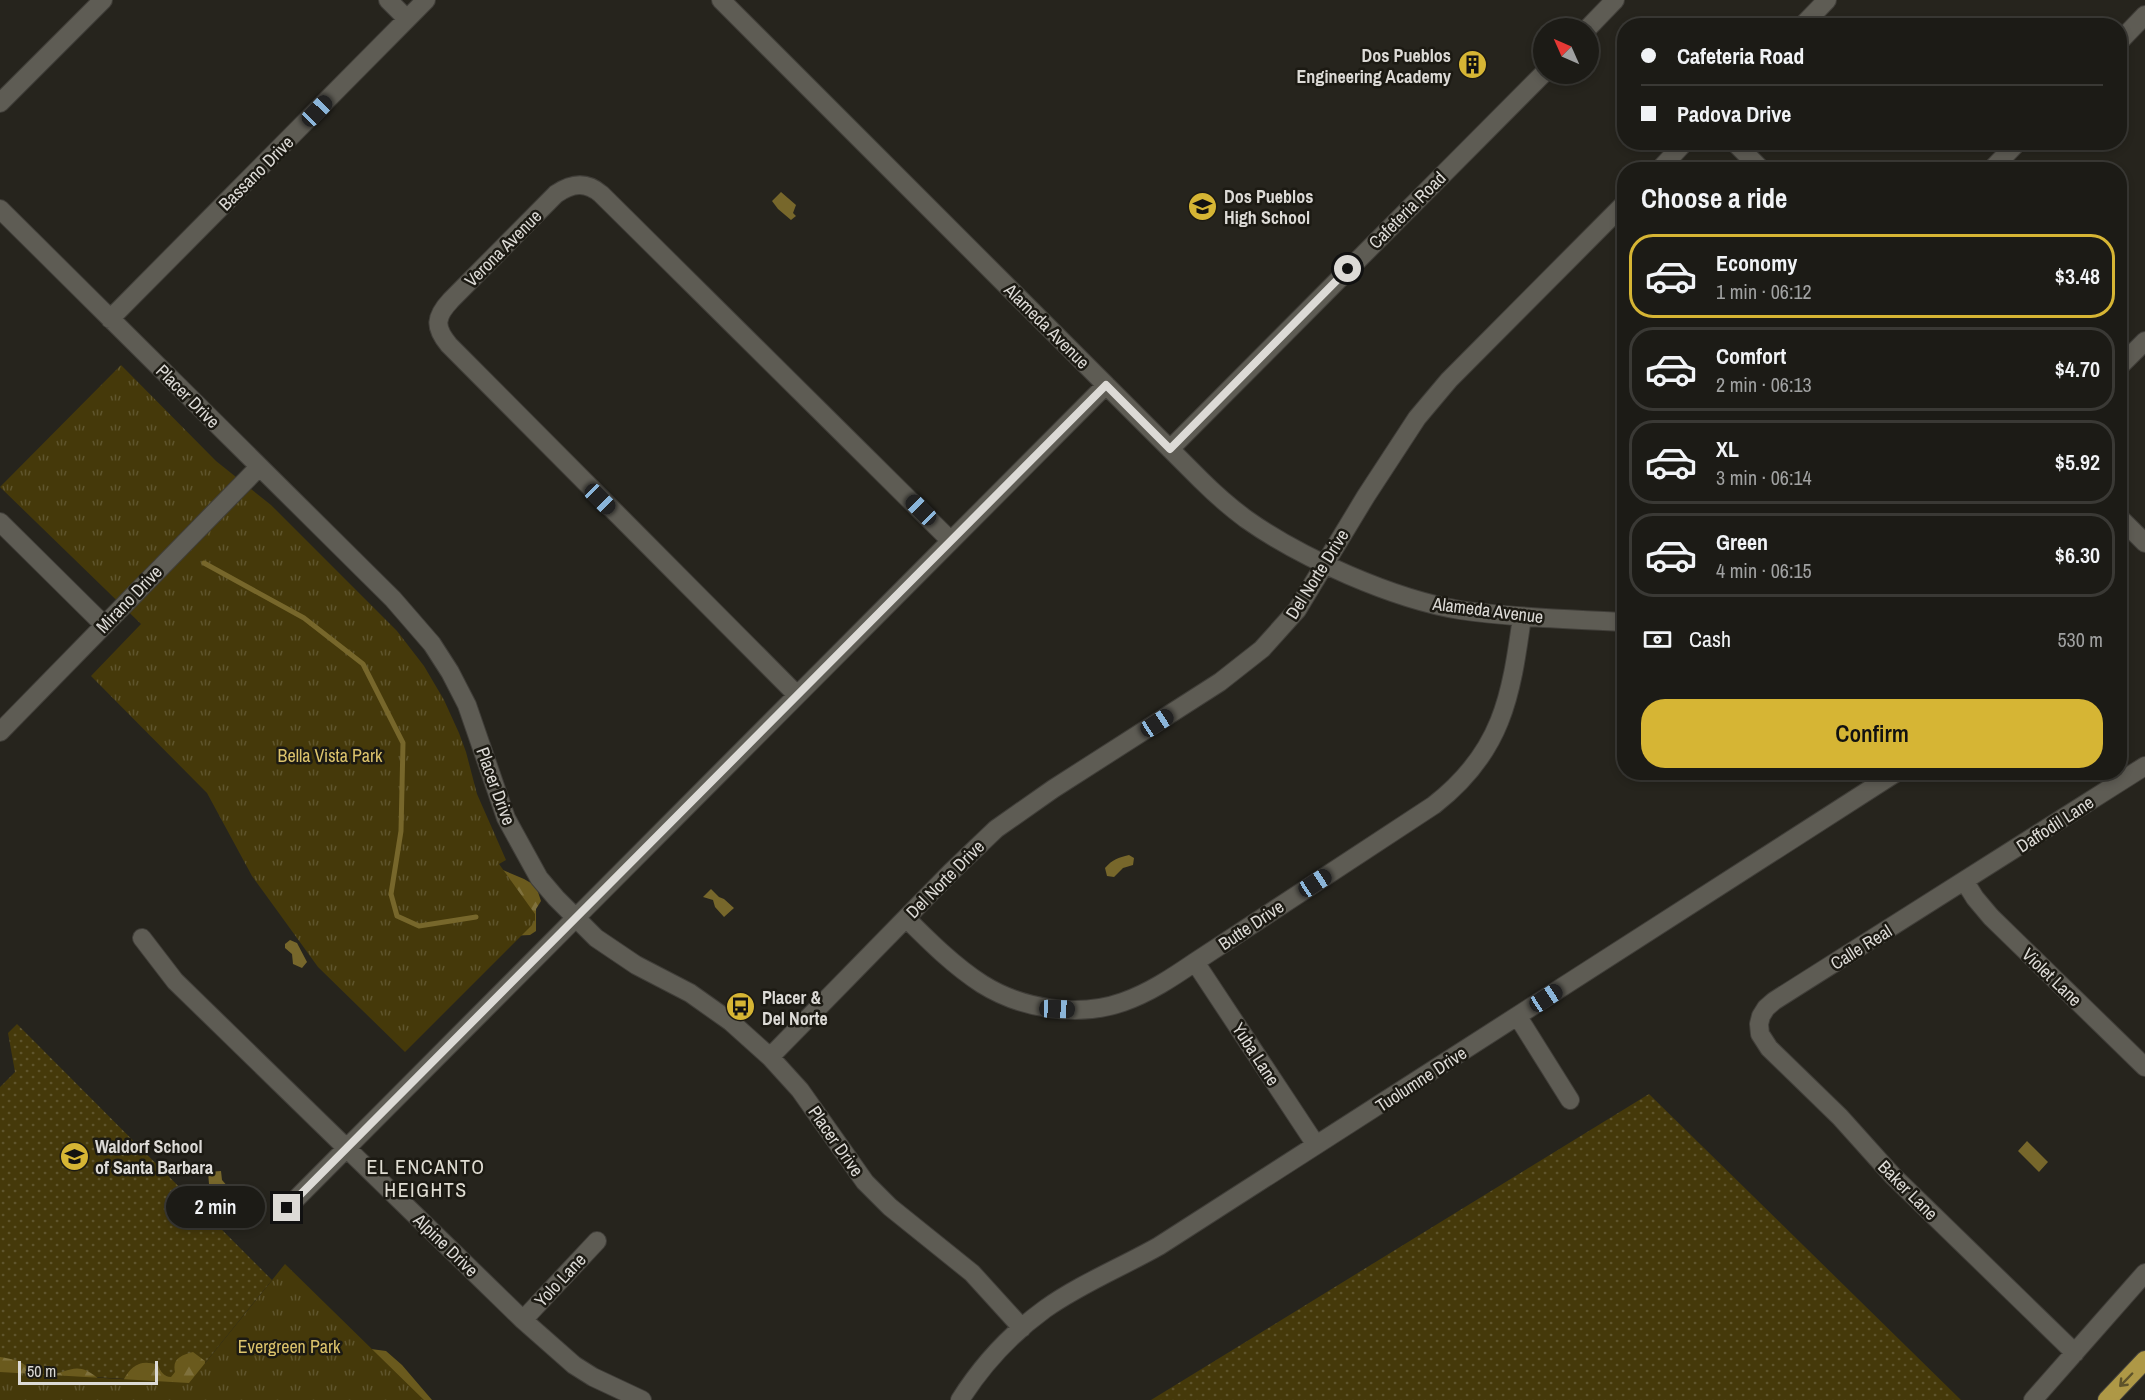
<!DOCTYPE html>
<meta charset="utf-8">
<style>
:root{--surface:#1c1b16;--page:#25241f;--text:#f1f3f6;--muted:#a0a1a1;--line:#3a3935;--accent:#d6b534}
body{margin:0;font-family:"Archivo Narrow",sans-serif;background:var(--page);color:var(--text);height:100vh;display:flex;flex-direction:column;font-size:22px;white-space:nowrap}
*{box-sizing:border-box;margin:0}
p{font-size:20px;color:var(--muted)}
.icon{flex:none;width:33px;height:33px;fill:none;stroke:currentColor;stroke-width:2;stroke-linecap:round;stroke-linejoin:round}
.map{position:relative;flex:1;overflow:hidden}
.panel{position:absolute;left:1617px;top:162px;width:510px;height:618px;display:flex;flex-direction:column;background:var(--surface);border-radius:24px;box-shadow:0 3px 9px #0003,0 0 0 2px var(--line)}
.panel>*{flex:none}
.banner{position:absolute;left:1617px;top:18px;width:510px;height:132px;border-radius:24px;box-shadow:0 3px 9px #0003,0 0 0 2px var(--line);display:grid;align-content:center;height:132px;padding:0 24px;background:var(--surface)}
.needle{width:39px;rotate:315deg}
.fabs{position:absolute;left:1533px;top:18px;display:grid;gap:12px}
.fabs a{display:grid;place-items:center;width:66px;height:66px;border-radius:50%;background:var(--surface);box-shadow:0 3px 9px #0003,0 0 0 2px var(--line);font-size:30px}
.scale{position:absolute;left:18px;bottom:15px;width:140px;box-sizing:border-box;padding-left:6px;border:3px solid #dcdad6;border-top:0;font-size:16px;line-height:21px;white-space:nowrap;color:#dcdad6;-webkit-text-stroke:4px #1c1a13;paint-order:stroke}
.end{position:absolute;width:27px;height:27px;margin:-14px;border:8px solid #dcdad6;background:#111;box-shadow:0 0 0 3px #111}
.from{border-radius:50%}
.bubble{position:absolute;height:42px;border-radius:21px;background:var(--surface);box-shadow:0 3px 9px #0003,0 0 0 2px var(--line);font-size:20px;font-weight:600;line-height:42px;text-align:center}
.car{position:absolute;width:18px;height:36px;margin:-18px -9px;border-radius:8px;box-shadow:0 0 4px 2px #0007;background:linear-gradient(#222 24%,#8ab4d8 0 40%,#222 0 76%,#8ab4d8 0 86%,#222 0)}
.banner b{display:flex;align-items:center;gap:21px;height:57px;font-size:22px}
.banner b+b{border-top:2px solid var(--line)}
.banner i{width:15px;height:15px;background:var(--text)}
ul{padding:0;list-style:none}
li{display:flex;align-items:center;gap:18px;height:84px;margin:0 12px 9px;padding:0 12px;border:3px solid var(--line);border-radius:24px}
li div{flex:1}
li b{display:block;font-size:22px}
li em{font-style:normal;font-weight:600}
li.current{border-color:var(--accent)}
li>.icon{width:54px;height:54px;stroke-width:1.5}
h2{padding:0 24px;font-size:27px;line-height:72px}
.pay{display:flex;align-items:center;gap:15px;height:66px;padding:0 24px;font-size:22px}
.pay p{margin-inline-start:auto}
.button{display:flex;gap:12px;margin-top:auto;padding:12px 24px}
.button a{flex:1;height:69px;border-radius:24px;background:var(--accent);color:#111;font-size:24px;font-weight:600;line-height:69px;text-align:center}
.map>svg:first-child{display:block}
.grass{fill:url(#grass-dots)}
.forest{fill:url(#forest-firs)}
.park{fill:url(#park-tufts)}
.water{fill:#77672b}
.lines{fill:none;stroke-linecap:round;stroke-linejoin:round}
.stream{stroke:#77672b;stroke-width:5}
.minor-casing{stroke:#403e39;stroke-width:20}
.highway-casing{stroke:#403e39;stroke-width:20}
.minor{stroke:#5e5c54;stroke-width:18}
.highway{stroke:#ae9846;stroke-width:18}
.oneway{stroke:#5e532a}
.route{stroke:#dcdad6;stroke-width:8}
.labels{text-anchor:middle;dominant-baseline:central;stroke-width:5;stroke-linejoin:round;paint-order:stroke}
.poi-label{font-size:18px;font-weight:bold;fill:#dcdad6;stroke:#1c1a13;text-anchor:start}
.street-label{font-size:18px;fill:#dcdad6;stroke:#1c1a13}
.park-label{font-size:18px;fill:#ddc46c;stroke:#1c1a13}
.neighbourhood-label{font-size:20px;letter-spacing:1.5px;fill:#e0ddd3;stroke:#1c1a13}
</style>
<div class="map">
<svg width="2145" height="1400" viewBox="0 0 2145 1400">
<defs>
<pattern id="grass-dots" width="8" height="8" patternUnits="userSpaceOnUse" patternTransform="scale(1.5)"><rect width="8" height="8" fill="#45390a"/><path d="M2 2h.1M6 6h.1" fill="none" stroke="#5f552d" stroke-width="1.8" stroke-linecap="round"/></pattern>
<pattern id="forest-firs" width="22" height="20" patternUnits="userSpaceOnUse" patternTransform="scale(1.5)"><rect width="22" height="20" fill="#6a5a1d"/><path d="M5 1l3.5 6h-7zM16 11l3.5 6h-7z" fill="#7f713d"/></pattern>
<pattern id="park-tufts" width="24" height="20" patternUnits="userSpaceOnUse" patternTransform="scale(1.5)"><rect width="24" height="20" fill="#45390a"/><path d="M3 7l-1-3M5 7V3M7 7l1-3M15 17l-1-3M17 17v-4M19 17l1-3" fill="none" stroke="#5f552d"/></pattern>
</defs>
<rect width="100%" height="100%" fill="#26241d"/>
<path class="grass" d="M 17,1024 L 272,1280 L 189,1383 L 0,1371 L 0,1087 L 15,1072 L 8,1033 Z
M 1649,1094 L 1961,1400 L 1151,1400 Z"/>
<path class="forest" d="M 491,865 L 524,879 L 536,886 L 541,901 L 536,909 L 536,931 L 530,935 L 508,936 Z
M 371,1349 L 386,1351 L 402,1365 L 432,1400 L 326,1400 Z
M 193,1352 L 205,1361 L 205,1371 L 220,1395 L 123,1381 C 131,1365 141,1359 158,1365 C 160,1371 164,1377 171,1377 L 175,1372 C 172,1359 181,1355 193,1352 Z
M 0,1357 C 6,1358 13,1359 18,1361 C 25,1364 31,1371 39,1373 C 67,1380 72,1355 100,1380 L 61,1400 L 0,1400 Z"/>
<path class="park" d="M 121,365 L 216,461 L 271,505 L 397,631 L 424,666 L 444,700 L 459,733 L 466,752 L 477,794 L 506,860 L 499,864 L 535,914 L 535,920 L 532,925 L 405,1052 L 318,967 L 252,876 L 207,793 L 91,676 L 141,624 L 0,487 Z
M 285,1264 L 424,1400 L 0,1400 L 0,1372 L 189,1383 Z"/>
<path class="water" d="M 781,192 L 796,205 L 793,213 L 796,216 L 791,220 L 778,209 L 772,201 Z
M 1129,855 L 1134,858 L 1133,865 L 1123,868 L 1114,877 L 1107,876 L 1105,868 C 1113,859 1118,858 1129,855 Z
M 711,889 L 719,897 L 724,899 L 734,908 L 724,917 L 715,907 L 713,900 L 703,897 Z
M 290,940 L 297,943 L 307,962 L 302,968 L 293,964 L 292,954 L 285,948 L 285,944 Z
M 2027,1141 L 2048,1162 L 2039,1172 L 2018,1151 Z
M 221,1171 L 222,1180 L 229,1188 L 221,1196 L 209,1184 L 208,1172 Z"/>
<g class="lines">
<path class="stream" d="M 204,563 L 304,618 L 363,664 L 403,743 L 401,831 L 391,894 L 397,916 L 419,926 L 476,917"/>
<defs>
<path id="minor" d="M 388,0 L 407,19
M 721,0 L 1201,480 C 1215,494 1230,507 1246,519 C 1301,558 1393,599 1460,610 C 1514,618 1570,619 1624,622
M 1802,26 L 1827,0
M 1588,28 L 1615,0
M 2120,41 L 2145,15
M 0,103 L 103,0
M 1734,142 L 1762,170
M 1659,170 L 1685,142
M 1991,170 L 2018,142
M 0,209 L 393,599 L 432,644 L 450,672 L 467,705 L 506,818 L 539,878 L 556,898 L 596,938 L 636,965 L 690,993 L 731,1022 L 770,1057 L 800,1090 L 865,1182 L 890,1207 L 972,1273 L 1022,1328
M 110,319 L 426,0
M 2120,366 L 2145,341
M 1170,449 L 1544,73
M 2120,518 L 2145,543
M 0,522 L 104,625
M 797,695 L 449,345 C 434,327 435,317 451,300 L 556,194 C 572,183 586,181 601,194 L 951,541
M 0,732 L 259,467
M 1965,882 L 1975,898 L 1991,917 L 2145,1067
M 906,918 C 929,941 954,966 982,984 C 1022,1009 1078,1018 1123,1002 C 1149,993 1173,977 1195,962 L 1434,805 C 1502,752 1511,697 1522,617
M 142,938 L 175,981 L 523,1320 L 574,1365 L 593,1377 L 642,1400
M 1195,962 L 1316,1145
M 1518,1017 L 1570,1100
M 770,1057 L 951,872 L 996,829 L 1053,789 L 1220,682 L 1262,649 L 1297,610 L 1366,496 L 1417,418 L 1449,380 L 1624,204
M 287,1208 L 1106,385
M 523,1320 L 597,1241
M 2075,1353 L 1893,1176 L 1840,1117 L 1769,1048 L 1760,1034 L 1759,1024 L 1761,1016 L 1766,1008 L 1774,1001 L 2145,766
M 960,1400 C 982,1365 1012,1333 1045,1309 C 1080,1284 1122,1267 1159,1246 L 1897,772
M 2033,1400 L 2145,1273"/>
<path id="highway" d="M 2107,1400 L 2145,1360"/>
</defs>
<use href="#minor" class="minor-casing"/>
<use href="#highway" class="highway-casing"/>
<use href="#minor" class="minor"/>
<use href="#highway" class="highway"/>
</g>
<defs><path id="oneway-shaft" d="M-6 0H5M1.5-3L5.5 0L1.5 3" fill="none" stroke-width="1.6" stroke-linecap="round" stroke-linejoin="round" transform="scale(1.5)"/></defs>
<use class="oneway" href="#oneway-shaft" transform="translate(2126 1380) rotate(134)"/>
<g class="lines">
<path class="route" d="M 287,1208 L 1106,385 L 1170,449 L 1348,269"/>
</g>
<defs>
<symbol id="building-disc" viewBox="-11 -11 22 22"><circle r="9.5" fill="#d6b534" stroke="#1c1a13"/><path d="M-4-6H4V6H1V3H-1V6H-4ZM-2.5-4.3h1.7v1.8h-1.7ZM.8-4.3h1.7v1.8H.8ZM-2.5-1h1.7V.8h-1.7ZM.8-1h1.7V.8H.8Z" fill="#111"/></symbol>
<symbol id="school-disc" viewBox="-11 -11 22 22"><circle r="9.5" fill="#d6b534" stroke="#1c1a13"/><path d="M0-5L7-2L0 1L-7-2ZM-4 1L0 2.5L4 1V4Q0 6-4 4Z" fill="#111"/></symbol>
<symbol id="bus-disc" viewBox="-11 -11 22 22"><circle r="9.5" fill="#d6b534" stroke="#1c1a13"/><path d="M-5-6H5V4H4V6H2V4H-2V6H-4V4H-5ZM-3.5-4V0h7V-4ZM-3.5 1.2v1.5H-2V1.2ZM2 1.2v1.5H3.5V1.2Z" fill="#111"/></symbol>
</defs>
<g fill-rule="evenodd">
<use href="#building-disc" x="1456" y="48" width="33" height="33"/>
<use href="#school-disc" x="1186" y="190" width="33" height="33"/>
<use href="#bus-disc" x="724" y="990" width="33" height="33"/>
<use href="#school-disc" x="58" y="1140" width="33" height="33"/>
</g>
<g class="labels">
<g class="poi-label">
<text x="1451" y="55" text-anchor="end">Dos Pueblos<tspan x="1451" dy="21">Engineering Academy</tspan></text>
<text x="1224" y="196">Dos Pueblos<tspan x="1224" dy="21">High School</tspan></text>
<text x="762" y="997">Placer &amp;<tspan x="762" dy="21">Del Norte</tspan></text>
<text x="95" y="1146">Waldorf School<tspan x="95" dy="21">of Santa Barbara</tspan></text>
</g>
<g class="street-label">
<text transform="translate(256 173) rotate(-45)">Bassano Drive</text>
<text transform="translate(1407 210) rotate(-45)">Cafeteria Road</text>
<text transform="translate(503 248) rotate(-45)">Verona Avenue</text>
<text transform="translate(1047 326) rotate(45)">Alameda Avenue</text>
<text transform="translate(188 396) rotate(45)">Placer Drive</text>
<text transform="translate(1317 574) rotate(-58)">Del Norte Drive</text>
<text transform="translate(129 599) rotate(-46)">Mirano Drive</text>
<text transform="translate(1488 610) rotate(7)">Alameda Avenue</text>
<text transform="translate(496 786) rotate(70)">Placer Drive</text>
<text transform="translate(2055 824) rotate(-33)">Daffodil Lane</text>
<text transform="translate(945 879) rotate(-45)">Del Norte Drive</text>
<text transform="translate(1251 925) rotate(-34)">Butte Drive</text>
<text transform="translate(1861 947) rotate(-32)">Calle Real</text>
<text transform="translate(2052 977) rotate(44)">Violet Lane</text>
<text transform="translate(1256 1054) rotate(57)">Yuba Lane</text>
<text transform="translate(1421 1079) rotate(-33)">Tuolumne Drive</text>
<text transform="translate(836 1141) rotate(55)">Placer Drive</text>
<text transform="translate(1908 1190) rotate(45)">Baker Lane</text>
<text transform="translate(446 1245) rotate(44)">Alpine Drive</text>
<text transform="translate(560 1280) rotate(-47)">Yolo Lane</text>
</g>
<g class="park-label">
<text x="330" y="755">Bella Vista Park</text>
<text x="289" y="1346">Evergreen Park</text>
</g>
<g class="neighbourhood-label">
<text x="426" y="1166">EL ENCANTO<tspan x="426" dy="23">HEIGHTS</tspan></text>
</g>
</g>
</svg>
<div class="fabs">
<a><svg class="needle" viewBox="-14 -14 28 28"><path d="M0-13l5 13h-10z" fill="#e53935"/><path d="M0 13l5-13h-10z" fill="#a0a1a1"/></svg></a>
</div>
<div class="scale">50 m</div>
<i class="end from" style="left:1348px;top:269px"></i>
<i class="end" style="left:287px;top:1208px"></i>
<div class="bubble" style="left:166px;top:1186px;width:99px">2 min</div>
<i class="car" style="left:317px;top:111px;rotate:44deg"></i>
<i class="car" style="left:600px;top:499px;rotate:135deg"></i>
<i class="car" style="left:921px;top:510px;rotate:315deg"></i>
<i class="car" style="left:1157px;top:723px;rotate:57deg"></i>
<i class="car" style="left:1315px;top:883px;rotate:57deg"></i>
<i class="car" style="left:1546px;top:998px;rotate:57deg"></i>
<i class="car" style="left:1057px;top:1009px;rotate:92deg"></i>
<div class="banner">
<b><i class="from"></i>Cafeteria Road</b>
<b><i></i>Padova Drive</b>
</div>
<section class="panel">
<h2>Choose a ride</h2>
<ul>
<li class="current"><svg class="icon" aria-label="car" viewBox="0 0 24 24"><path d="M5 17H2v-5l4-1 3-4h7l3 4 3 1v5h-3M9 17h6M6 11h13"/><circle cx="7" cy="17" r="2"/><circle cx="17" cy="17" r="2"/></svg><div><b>Economy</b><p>1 min · 06:12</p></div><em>$3.48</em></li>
<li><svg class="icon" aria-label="car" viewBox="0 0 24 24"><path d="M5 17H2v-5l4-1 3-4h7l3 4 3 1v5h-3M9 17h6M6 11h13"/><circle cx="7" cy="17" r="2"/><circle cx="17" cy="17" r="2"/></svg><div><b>Comfort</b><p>2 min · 06:13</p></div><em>$4.70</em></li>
<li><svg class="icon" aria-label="car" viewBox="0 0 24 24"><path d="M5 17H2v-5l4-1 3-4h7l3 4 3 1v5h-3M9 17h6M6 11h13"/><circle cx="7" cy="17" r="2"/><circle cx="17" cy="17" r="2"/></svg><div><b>XL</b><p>3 min · 06:14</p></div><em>$5.92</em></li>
<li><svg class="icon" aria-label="car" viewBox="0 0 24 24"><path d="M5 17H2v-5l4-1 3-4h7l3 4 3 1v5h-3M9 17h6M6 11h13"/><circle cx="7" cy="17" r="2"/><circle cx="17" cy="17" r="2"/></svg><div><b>Green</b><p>4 min · 06:15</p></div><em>$6.30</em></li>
</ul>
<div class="pay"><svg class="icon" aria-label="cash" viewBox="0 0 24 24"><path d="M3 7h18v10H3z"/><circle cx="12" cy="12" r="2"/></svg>Cash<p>530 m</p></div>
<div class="button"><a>Confirm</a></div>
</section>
</div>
